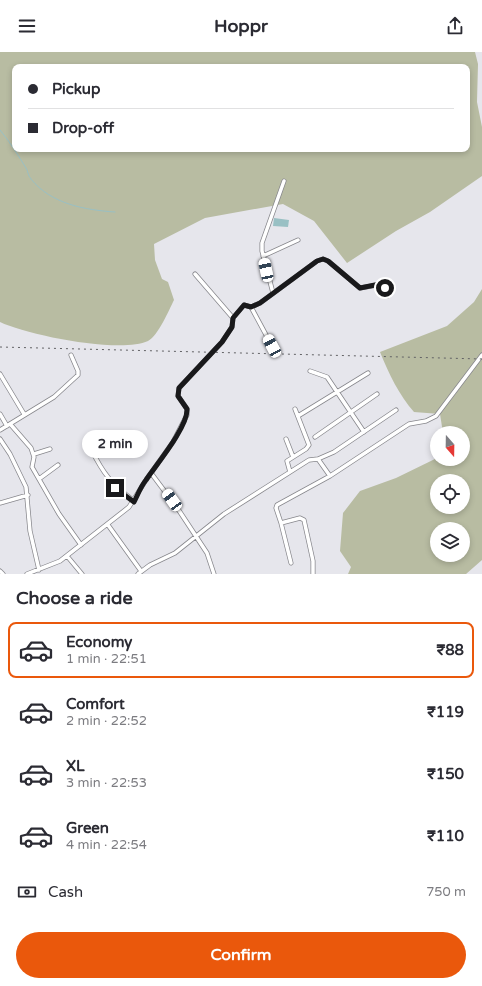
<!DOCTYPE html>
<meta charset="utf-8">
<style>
:root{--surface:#fff;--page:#f2f2f3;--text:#2b2b33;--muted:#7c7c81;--line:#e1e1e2;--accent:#ea580c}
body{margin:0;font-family:"Varela Round",sans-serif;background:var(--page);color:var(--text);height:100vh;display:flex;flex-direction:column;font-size:15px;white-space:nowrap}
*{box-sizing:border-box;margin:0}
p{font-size:13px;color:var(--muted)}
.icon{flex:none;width:22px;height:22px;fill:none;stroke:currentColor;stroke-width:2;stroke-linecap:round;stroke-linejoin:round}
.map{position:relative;height:522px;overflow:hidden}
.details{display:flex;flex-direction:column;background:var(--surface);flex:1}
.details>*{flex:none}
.guide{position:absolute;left:12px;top:12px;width:458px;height:88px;border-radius:8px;box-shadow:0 2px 6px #0003;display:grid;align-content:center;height:88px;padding:0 16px;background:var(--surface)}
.needle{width:26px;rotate:160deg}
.fabs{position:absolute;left:430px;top:374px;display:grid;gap:8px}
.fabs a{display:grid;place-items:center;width:40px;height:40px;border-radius:50%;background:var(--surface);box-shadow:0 2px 6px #0003;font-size:20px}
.end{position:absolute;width:18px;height:18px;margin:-9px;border:5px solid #19191b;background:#fff;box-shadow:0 0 0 2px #fff}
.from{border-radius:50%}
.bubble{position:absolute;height:28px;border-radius:14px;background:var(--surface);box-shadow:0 2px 6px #0003;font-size:13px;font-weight:700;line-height:28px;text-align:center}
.car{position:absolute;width:12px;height:24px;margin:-12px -6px;border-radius:5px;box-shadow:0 0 3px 1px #0007;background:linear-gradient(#fff 24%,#345 0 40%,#fff 0 76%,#345 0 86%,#fff 0)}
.guide b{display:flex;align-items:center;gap:14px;height:38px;font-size:15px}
.guide b+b{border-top:1px solid var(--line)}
.guide i{width:10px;height:10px;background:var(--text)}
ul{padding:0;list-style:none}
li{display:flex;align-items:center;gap:12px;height:56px;margin:0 8px 6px;padding:0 8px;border:2px solid transparent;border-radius:8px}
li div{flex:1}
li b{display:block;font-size:15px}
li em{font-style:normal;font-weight:700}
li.on{border-color:var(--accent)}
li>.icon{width:36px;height:36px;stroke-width:1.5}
h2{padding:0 16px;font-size:18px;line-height:48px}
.pay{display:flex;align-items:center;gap:10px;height:44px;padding:0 16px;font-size:15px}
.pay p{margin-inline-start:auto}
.cta{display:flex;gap:8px;margin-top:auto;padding:8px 16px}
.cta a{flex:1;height:46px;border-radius:24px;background:var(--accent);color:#fff;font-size:16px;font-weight:700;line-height:46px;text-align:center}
header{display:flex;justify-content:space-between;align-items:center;height:52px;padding:0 16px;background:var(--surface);font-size:18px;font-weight:700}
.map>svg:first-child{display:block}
.green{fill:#b8bca2;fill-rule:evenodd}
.water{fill:#99c0c4}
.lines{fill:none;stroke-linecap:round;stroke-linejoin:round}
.stream{stroke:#99c0c4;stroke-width:1}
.street-casing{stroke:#87878c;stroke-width:5}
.street{stroke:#fff;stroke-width:3.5}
.rail{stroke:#626265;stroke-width:1;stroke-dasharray:2 4;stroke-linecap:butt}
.route{stroke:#19191b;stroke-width:5}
</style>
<header><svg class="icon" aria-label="menu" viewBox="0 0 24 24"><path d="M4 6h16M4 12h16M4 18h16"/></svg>Hoppr<svg class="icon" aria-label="share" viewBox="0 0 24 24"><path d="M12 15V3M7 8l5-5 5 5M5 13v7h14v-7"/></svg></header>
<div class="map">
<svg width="482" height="522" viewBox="0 0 482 522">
<rect width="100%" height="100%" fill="#e6e6ec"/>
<path class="green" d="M 0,0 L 475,0 L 478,12 L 477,50 L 482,75 L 482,124 L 430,160 L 396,179 L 347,211 L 314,169 L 283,152 L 205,166 L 154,192 L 155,208 L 162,227 L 168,230 L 174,248 C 169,258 158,284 148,289 C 120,302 27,283 0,270 ZM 15,15 L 467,15 L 467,97 L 15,97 Z
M 482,237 L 482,508 L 466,522 L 348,522 L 351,515 L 340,499 L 343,461 L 360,439 L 396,426 L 437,406 L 463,407 L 463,381 L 443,381 L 440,362 L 414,360 C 399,343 389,322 380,300 L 447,274 L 474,250 ZM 437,429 L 463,429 L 463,455 L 437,455 ZM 437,477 L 463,477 L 463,503 L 437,503 Z"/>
<path class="water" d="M 274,166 L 289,168 L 288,175 L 273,174 Z"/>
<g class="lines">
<path class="stream" d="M 0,78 C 10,90 18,103 26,116 C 28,119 28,124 31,127 C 51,152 85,158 115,160"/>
<defs>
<path id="street" d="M 263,204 L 298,188
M 195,222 L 233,266
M 273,241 L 262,199 L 262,191 L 284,129
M 251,255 L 272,294
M 310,319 L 327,325 L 364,380
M 0,322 L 24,362
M 0,362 L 7,374
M 298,364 L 368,321
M 11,373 L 31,396 L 34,405 L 32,415 L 59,462 L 81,493
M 0,378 L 54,345 L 78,323 L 78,319 L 71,303
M 315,385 L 377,342
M 106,386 L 91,392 L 91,397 C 104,423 111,431 134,449
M 0,387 L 10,402 L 26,435 L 30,479 L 39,518
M 286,387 L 293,405
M 34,402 L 50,397
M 318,407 L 334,400 L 396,358
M 290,420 L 287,409 L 306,397 L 309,393 L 295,357
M 151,421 L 178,457 L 207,501 L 214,522
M 39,427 L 58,413
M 0,451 L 28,443
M 281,471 L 291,511
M 108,473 L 141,519
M 67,504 L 82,522
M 0,519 L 3,522
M 27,522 L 60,509 L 129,455 L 146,428 L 173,390 L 187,363 L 187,357 L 178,344 L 179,336 L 222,290 L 232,275 L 233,266 L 244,253 L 251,255 L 260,251 L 317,209 L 323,207 L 328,209 L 360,236 L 383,232 L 388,244
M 138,522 L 150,513 L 175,501 L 224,462 L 309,408 L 318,407 L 330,424 L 409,372 L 426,369 L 436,364 L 482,303
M 313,522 L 313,509 L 304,468 L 300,466 L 281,471 L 276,456 L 277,453 L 330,424"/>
</defs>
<use href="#street" class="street-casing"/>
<use href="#street" class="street"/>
<path class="rail" d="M 0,295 L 482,307"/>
</g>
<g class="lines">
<path class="route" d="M 115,436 L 134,450 C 138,442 141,434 146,428 C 156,413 188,375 187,357 L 178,344 L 179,336 L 222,290 L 232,275 L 233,266 L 244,253 L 251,255 L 260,251 L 317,209 L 323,207 L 328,209 L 360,236 L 380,232 L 383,232 L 385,236"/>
</g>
</svg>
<div class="fabs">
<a><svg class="needle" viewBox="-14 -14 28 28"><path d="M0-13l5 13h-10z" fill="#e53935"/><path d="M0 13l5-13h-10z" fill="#7c7c81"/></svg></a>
<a><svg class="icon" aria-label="locate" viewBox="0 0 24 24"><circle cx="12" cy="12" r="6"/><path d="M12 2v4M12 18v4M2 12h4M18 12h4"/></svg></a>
<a><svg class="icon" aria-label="layers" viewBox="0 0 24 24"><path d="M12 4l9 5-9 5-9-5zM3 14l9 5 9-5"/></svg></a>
</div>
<i class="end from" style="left:385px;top:236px"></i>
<i class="end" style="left:115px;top:436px"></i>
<div class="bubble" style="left:82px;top:378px;width:66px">2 min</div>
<i class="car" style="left:266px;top:218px;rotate:348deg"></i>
<i class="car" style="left:272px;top:294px;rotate:332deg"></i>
<i class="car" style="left:172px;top:448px;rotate:324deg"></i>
<div class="guide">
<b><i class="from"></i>Pickup</b>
<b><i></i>Drop-off</b>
</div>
</div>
<section class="details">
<h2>Choose a ride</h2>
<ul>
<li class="on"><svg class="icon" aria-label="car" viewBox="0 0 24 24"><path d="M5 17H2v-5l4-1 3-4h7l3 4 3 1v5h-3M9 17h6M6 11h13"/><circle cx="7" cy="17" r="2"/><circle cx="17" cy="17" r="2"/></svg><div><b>Economy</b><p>1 min · 22:51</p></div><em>₹88</em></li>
<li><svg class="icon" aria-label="car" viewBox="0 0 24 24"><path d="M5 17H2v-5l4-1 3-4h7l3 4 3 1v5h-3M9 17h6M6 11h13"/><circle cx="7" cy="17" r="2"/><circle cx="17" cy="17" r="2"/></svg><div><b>Comfort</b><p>2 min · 22:52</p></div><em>₹119</em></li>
<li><svg class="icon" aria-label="car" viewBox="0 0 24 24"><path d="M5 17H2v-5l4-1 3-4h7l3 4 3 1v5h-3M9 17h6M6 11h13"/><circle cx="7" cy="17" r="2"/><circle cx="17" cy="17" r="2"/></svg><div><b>XL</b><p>3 min · 22:53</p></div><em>₹150</em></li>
<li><svg class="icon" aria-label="car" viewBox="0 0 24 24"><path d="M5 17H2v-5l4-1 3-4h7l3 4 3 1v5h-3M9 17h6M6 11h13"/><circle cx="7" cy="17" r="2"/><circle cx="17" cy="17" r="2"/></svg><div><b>Green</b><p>4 min · 22:54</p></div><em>₹110</em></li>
</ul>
<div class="pay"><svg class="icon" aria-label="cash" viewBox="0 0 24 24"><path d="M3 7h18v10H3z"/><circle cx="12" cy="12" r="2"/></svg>Cash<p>750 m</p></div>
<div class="cta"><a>Confirm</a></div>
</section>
